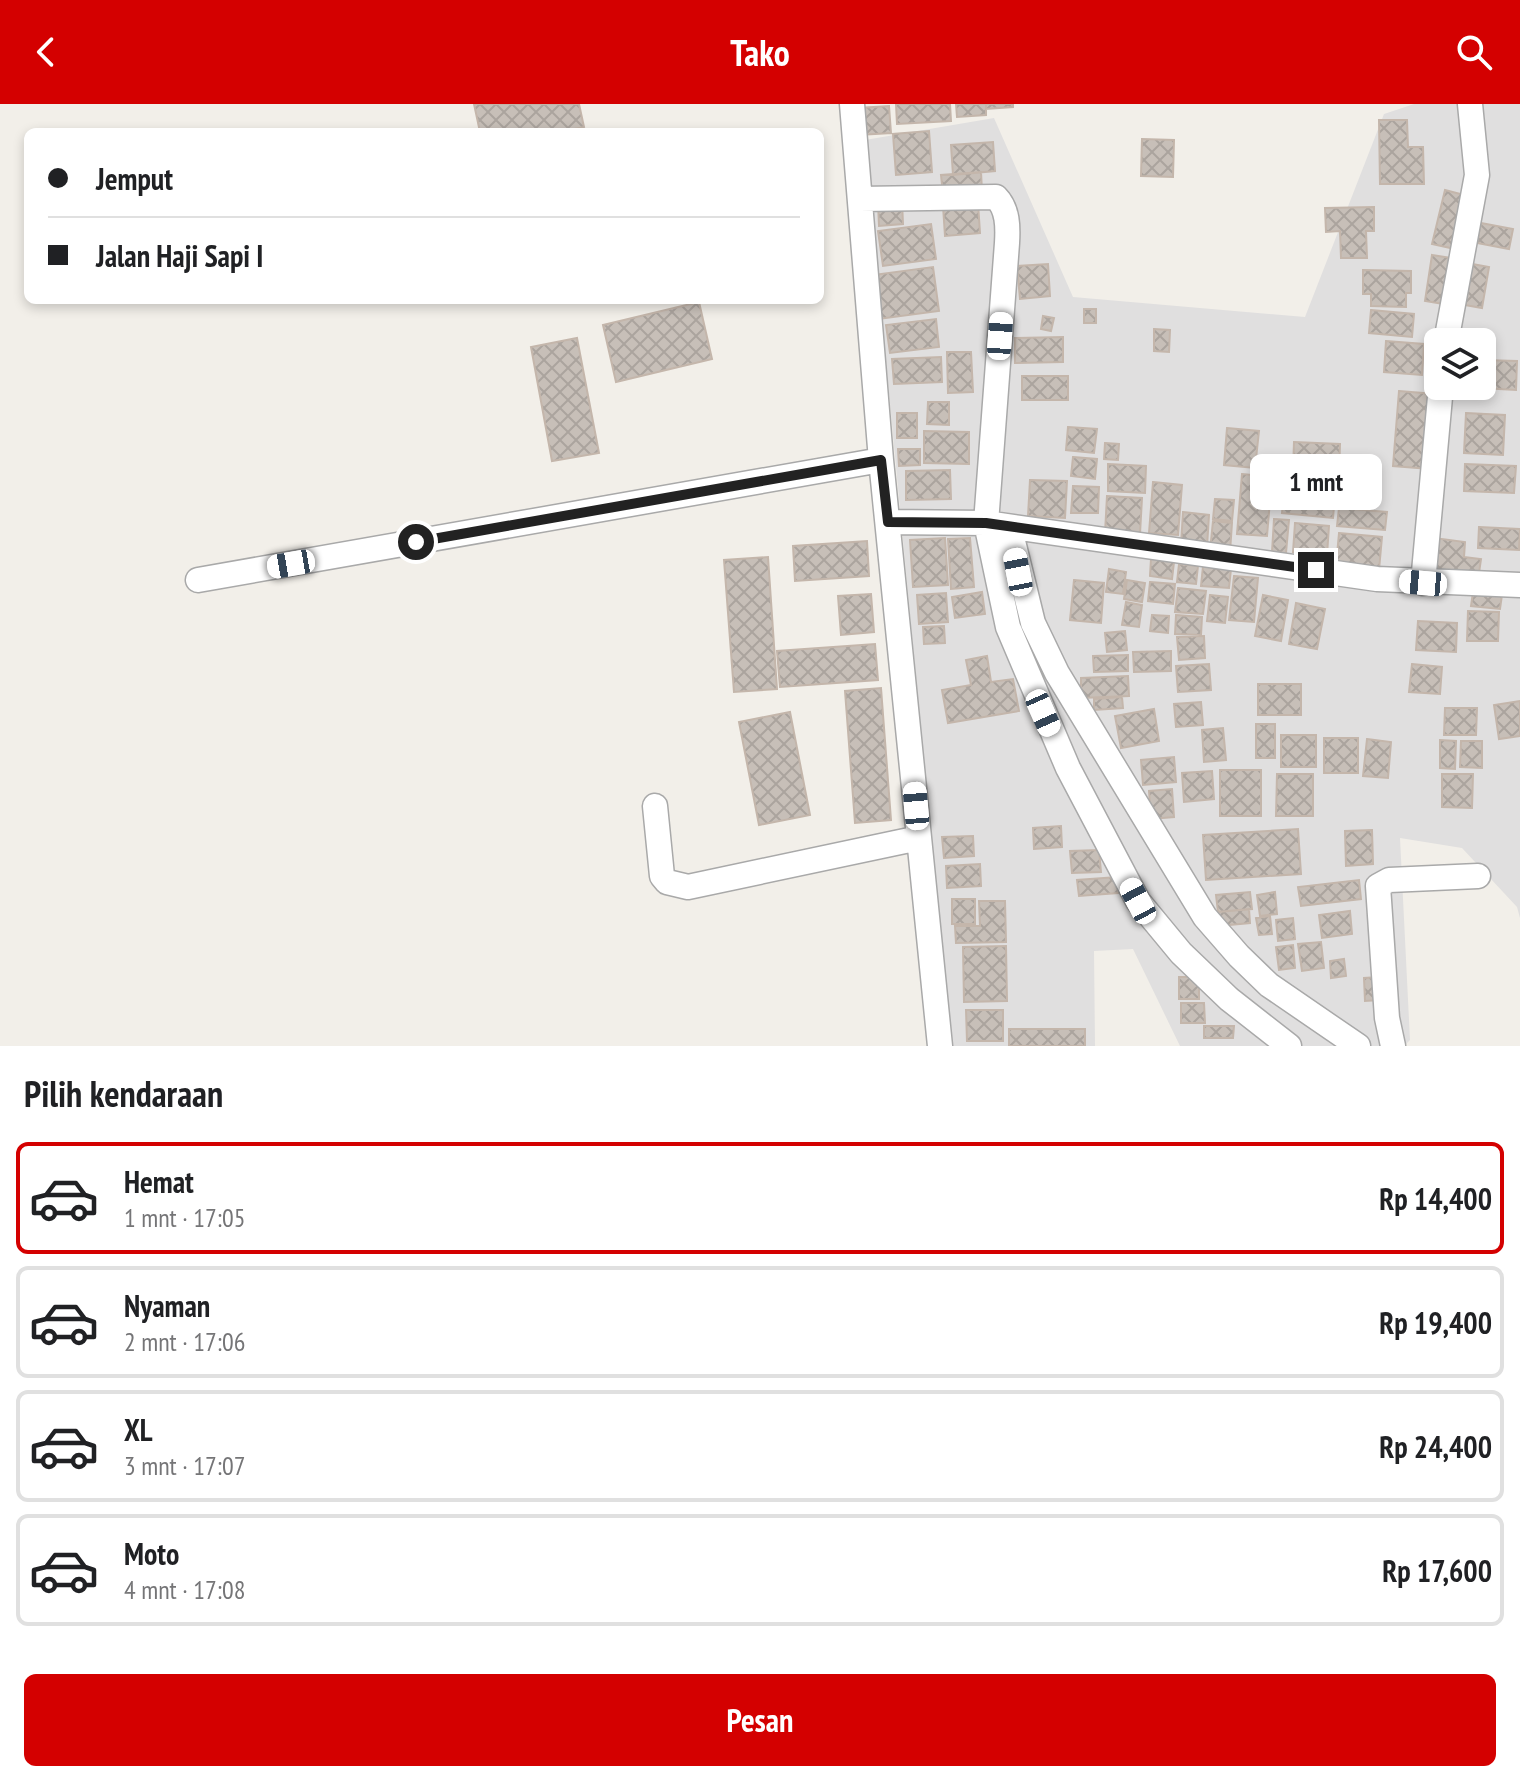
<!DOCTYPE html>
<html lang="id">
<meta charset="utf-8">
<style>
:root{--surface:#fff;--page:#f2f2f2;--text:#202124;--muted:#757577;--line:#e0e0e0;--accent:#d40000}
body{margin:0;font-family:"PT Sans Narrow",sans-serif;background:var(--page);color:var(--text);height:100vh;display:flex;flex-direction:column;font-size:30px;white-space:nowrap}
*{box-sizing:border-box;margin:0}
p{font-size:26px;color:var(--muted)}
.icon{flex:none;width:44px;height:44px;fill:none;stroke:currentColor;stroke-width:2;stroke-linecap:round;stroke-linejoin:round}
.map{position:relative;height:942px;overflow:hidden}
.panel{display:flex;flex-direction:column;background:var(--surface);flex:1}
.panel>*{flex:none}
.guide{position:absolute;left:24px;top:24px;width:800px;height:176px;border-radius:12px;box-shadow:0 4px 12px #0003;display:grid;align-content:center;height:176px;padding:0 24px;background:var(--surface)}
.controls{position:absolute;left:1424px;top:224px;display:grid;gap:16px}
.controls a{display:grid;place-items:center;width:72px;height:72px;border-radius:12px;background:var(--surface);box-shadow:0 4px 12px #0003;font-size:40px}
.end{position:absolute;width:36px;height:36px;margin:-18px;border:10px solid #222;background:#fff;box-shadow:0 0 0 4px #fff}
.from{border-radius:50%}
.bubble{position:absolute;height:56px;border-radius:12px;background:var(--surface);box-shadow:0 4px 12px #0003;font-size:26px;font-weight:600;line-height:56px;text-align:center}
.car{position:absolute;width:24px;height:48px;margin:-24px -12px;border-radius:10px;box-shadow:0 0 6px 2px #0007;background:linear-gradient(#fff 24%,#345 0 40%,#fff 0 76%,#345 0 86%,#fff 0)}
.guide b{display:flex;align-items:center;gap:28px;height:76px;font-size:30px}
.guide b+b{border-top:2px solid var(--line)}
.guide i{width:20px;height:20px;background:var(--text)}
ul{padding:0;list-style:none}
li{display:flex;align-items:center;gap:24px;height:112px;margin:0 16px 12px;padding:0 8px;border:4px solid var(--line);border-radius:12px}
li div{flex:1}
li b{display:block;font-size:30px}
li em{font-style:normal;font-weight:600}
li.current{border-color:var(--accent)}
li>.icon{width:72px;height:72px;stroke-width:1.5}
h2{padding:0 24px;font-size:36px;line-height:96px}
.button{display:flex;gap:16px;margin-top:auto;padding:16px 24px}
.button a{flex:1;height:92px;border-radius:12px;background:var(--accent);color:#fff;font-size:32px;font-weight:600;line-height:92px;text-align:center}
header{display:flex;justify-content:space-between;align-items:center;height:104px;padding:0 24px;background:var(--accent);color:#fff;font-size:36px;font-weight:600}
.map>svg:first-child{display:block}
.residential{fill:#e0dfdf;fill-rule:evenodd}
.building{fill:url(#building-cross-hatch);stroke:#c4b6ab;stroke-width:2}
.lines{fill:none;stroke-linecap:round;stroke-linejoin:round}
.street-casing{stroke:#a9a9a9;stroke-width:27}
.street{stroke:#fff;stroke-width:24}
.route{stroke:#222;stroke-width:10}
</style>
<header><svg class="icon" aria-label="back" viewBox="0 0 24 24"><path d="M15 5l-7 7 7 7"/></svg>Tako<svg class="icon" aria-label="search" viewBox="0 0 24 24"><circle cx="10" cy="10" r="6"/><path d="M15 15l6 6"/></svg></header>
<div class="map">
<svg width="1520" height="942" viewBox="0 0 1520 942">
<defs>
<pattern id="building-cross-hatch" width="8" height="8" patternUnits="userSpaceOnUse" patternTransform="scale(2)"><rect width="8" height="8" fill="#c7bfb8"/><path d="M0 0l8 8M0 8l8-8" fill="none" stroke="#aba49e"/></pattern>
</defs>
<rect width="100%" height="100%" fill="#f2efe9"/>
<path class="residential" d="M 1414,0 L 1520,0 L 1520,814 L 1517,803 L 1462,744 L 1400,734 L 1410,936 L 1404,942 L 1180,942 L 1133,845 L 1094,847 L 1095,942 L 951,942 L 865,36 L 994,14 L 1073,193 L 1305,213 L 1384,10 ZM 1438,238 L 1482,238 L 1482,282 L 1438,282 Z"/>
<path class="building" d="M 474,0 L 579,0 L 584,23 L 559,28 L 480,28 Z
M 896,0 L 950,0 L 951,17 L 897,20 Z
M 956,0 L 986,0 L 986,11 L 957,13 Z
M 986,0 L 1013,0 L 1013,3 L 986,5 Z
M 889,2 L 891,29 L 859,31 L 858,4 Z
M 1379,16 L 1407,16 L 1408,43 L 1423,43 L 1424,80 L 1380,80 Z
M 929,27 L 932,68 L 896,71 L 893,30 Z
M 1142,35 L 1174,36 L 1173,73 L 1141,72 Z
M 993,38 L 995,67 L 953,71 L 951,41 Z
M 981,68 L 982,87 L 943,90 L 941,71 Z
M 1445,86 L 1468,92 L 1455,145 L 1432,140 Z
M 902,97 L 903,120 L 879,122 L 878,99 Z
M 978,99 L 980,129 L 945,132 L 943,102 Z
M 1374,103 L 1374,127 L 1366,127 L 1367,154 L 1341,154 L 1340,127 L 1326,128 L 1325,104 Z
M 1481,119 L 1513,125 L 1509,145 L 1477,139 Z
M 931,120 L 936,155 L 883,162 L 878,127 Z
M 1432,151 L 1458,155 L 1450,201 L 1425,197 Z
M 1467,159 L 1489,163 L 1482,204 L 1459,200 Z
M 1048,160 L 1050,192 L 1020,195 L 1017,162 Z
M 933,163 L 939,207 L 879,215 L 873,171 Z
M 1363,166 L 1411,167 L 1411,189 L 1406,189 L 1406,203 L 1371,202 L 1371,190 L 1363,190 Z
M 699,198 L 712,255 L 616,278 L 603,221 Z
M 1084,205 L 1096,205 L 1096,219 L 1084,219 Z
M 1371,206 L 1414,210 L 1412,233 L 1369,229 Z
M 1043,212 L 1054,214 L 1051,227 L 1041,225 Z
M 936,215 L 939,243 L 890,249 L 886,221 Z
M 1154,225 L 1170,226 L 1169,248 L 1154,247 Z
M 1063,233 L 1063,258 L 1015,259 L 1015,234 Z
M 577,234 L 599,349 L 552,357 L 531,243 Z
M 1386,237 L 1424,240 L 1422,271 L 1384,268 Z
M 947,248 L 971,248 L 973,288 L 948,289 Z
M 941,253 L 942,278 L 894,280 L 892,255 Z
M 1482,256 L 1517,257 L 1516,286 L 1481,284 Z
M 1022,272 L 1068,272 L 1068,296 L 1022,296 Z
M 1399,287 L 1435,290 L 1429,365 L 1393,362 Z
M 928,298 L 949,298 L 949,321 L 927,320 Z
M 897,309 L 917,309 L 917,334 L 897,334 Z
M 1466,309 L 1505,311 L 1503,351 L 1464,349 Z
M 1068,323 L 1097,325 L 1094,349 L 1066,346 Z
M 1227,324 L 1259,327 L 1255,364 L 1224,361 Z
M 924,327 L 969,328 L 969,360 L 924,359 Z
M 1294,338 L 1340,340 L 1339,369 L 1293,367 Z
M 1105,339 L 1119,340 L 1118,356 L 1104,355 Z
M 898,345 L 920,345 L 920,361 L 899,362 Z
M 1073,353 L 1097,355 L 1095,375 L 1071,372 Z
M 1108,360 L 1146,362 L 1145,389 L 1108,387 Z
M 1465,360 L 1516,362 L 1514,389 L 1464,387 Z
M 950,366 L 951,395 L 906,396 L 906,367 Z
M 1242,370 L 1272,373 L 1267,432 L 1237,430 Z
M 1030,376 L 1067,377 L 1065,414 L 1028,412 Z
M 1153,378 L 1182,381 L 1178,431 L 1149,429 Z
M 1073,382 L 1099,383 L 1098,409 L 1071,409 Z
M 1284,387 L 1335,391 L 1333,414 L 1282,409 Z
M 1107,392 L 1142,394 L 1140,430 L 1105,429 Z
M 1215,395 L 1234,396 L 1232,417 L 1213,415 Z
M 1339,404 L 1387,408 L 1385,426 L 1337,422 Z
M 1183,408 L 1209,411 L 1207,443 L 1181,441 Z
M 1274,415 L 1289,416 L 1286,449 L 1272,448 Z
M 1213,417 L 1232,419 L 1230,448 L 1210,447 Z
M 1295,419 L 1329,422 L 1327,451 L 1293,448 Z
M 1479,423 L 1520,425 L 1519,446 L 1478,444 Z
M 1339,429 L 1382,433 L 1379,466 L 1336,462 Z
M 945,434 L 948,481 L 913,483 L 910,436 Z
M 970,434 L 974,483 L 951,485 L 948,435 Z
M 1434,434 L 1465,438 L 1464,453 L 1481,455 L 1479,469 L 1430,467 Z
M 867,437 L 869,472 L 795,477 L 793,442 Z
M 768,453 L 777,585 L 734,588 L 724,456 Z
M 1151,455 L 1174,458 L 1172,475 L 1150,472 Z
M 1179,460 L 1198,462 L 1196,480 L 1177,478 Z
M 1203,462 L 1231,465 L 1229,484 L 1201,482 Z
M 1109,465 L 1126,468 L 1123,490 L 1106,488 Z
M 1234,472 L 1258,474 L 1254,518 L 1229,516 Z
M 1074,476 L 1104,479 L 1101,519 L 1070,516 Z
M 1127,476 L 1145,479 L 1142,498 L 1124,495 Z
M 1150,478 L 1175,480 L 1173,500 L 1148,497 Z
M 1178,484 L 1206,487 L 1203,510 L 1175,508 Z
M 982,488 L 985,510 L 955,514 L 952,493 Z
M 1473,488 L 1502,491 L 1500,505 L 1471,502 Z
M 946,489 L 948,518 L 919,520 L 917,491 Z
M 871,490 L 874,528 L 841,531 L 838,492 Z
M 1210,491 L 1228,493 L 1225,519 L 1207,517 Z
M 1263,491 L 1288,496 L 1281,537 L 1255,532 Z
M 1126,498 L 1142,501 L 1139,523 L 1122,521 Z
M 1296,499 L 1325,505 L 1317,545 L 1289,540 Z
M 1468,507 L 1499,508 L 1498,537 L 1467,537 Z
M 1152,511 L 1169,512 L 1168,529 L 1150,527 Z
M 1176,511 L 1202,513 L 1201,531 L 1175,530 Z
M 1418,517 L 1457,519 L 1456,548 L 1416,546 Z
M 944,522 L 945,539 L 924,540 L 923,523 Z
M 1125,527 L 1127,546 L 1107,548 L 1105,529 Z
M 1204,532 L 1205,554 L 1179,556 L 1177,533 Z
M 875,540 L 878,576 L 780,583 L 777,547 Z
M 1171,547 L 1171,567 L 1134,568 L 1133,548 Z
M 1128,551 L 1128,567 L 1094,568 L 1093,552 Z
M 987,552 L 991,578 L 1013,575 L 1019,607 L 948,619 L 942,586 L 971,581 L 966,556 Z
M 1209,560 L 1211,586 L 1178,588 L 1176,562 Z
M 1412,560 L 1442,563 L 1440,590 L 1409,588 Z
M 1128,572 L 1129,592 L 1081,594 L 1081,574 Z
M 1258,580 L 1301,580 L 1301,611 L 1258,611 Z
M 881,584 L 891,716 L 855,719 L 845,587 Z
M 1122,593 L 1123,604 L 1094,606 L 1094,595 Z
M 1520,597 L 1520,632 L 1499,635 L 1494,601 Z
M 1201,598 L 1203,621 L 1176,623 L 1174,600 Z
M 1445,604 L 1477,604 L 1476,631 L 1444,631 Z
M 1154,605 L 1159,637 L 1121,644 L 1115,612 Z
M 790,608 L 810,711 L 759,721 L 739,618 Z
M 1256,620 L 1275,620 L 1275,654 L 1256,654 Z
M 1223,624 L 1226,656 L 1204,658 L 1202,626 Z
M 1281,631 L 1316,631 L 1316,663 L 1281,663 Z
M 1324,634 L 1358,634 L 1358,669 L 1324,669 Z
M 1367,635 L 1391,638 L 1388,674 L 1363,672 Z
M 1440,636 L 1456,637 L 1455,665 L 1440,664 Z
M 1461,637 L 1482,637 L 1482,664 L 1460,663 Z
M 1174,653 L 1176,678 L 1143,681 L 1141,656 Z
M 1220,666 L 1261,666 L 1261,712 L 1220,712 Z
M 1212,667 L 1214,695 L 1184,698 L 1182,669 Z
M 1277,670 L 1313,670 L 1313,712 L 1276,712 Z
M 1442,670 L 1473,670 L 1472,704 L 1442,703 Z
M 1172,685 L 1174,713 L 1151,715 L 1149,687 Z
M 1061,722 L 1062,743 L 1034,745 L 1033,724 Z
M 1298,725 L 1301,770 L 1206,776 L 1203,731 Z
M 1372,726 L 1373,760 L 1346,762 L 1345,727 Z
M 973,732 L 974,752 L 944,754 L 942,733 Z
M 1099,746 L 1101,768 L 1072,769 L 1070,747 Z
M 980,760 L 981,782 L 947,784 L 946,762 Z
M 1117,773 L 1118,789 L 1079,792 L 1077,776 Z
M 1359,776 L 1361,795 L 1301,802 L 1298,783 Z
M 1250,788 L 1252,805 L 1218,808 L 1216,791 Z
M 1275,788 L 1277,810 L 1260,812 L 1257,791 Z
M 952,795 L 975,795 L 975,820 L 952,820 Z
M 979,797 L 1005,797 L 1006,838 L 956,839 L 955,822 L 980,822 Z
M 1249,805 L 1250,819 L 1219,822 L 1218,808 Z
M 1350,807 L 1352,830 L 1322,834 L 1319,811 Z
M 1270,812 L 1272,830 L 1259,831 L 1256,814 Z
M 1293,814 L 1295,835 L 1278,837 L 1276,816 Z
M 1321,838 L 1324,864 L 1302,867 L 1298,840 Z
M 1293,841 L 1295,864 L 1279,866 L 1276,843 Z
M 1006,842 L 1007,897 L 964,898 L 963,843 Z
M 1344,855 L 1346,872 L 1331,874 L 1330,857 Z
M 1179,873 L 1199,873 L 1199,895 L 1179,895 Z
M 1379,873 L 1380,896 L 1365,897 L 1364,874 Z
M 1181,899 L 1204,899 L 1205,919 L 1181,919 Z
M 966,906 L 1003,906 L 1003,937 L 967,937 Z
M 1204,922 L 1234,922 L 1233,934 L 1204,934 Z
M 1009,925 L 1085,925 L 1085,942 L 1009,942 Z"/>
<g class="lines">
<defs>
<path id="street" d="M 852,0 L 881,356 L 940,942
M 860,95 L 996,93 C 1008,105 1008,123 1007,139 L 986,419 L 1008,523 L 1068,664 L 1138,797 L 1181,849 L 1229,895 L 1289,942
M 1446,238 L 1477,71 L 1470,0
M 888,418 L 986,419 L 1377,475 L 1520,481
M 1010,425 L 1033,519 L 1057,569 L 1205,813 L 1239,852 L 1269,881 L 1358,942
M 198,476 L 881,356
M 1423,479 L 1441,282
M 655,702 L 662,772 L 667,778 L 688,783 L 919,734
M 1393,942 L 1387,914 L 1378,782 L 1389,776 L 1478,772"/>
</defs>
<use href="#street" class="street-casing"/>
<use href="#street" class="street"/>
</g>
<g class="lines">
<path class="route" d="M 416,438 L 881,356 L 888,418 L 986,419 L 1316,466"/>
</g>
</svg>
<div class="controls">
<a><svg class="icon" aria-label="layers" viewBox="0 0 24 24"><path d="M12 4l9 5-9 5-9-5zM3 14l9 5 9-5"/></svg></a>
</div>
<i class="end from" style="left:416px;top:438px"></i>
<i class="end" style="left:1316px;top:466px"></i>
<div class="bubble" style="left:1250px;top:350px;width:132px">1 mnt</div>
<i class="car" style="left:1000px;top:232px;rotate:4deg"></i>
<i class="car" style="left:291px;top:460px;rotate:260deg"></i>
<i class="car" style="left:1018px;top:468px;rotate:349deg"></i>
<i class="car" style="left:1423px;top:479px;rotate:275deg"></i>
<i class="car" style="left:1043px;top:609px;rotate:156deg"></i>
<i class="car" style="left:916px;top:702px;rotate:355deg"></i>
<i class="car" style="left:1138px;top:797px;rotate:332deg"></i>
<div class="guide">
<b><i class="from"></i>Jemput</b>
<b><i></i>Jalan Haji Sapi I</b>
</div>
</div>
<section class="panel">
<h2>Pilih kendaraan</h2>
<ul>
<li class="current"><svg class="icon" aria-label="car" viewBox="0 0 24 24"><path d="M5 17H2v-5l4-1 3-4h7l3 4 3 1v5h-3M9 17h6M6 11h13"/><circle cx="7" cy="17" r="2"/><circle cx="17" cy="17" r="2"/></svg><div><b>Hemat</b><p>1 mnt · 17:05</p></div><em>Rp 14,400</em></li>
<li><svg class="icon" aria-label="car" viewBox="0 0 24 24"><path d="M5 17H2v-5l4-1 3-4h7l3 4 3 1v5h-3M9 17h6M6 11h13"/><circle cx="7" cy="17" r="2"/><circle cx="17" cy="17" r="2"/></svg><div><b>Nyaman</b><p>2 mnt · 17:06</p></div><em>Rp 19,400</em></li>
<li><svg class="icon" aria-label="car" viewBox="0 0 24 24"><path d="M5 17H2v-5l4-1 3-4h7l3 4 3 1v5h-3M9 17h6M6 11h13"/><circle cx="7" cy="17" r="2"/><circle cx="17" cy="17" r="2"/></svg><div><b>XL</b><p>3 mnt · 17:07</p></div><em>Rp 24,400</em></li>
<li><svg class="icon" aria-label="car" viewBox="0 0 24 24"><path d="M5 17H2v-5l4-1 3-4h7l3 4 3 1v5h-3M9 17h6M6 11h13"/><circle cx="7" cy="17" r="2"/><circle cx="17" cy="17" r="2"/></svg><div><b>Moto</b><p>4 mnt · 17:08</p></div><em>Rp 17,600</em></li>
</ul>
<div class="button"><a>Pesan</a></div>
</section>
